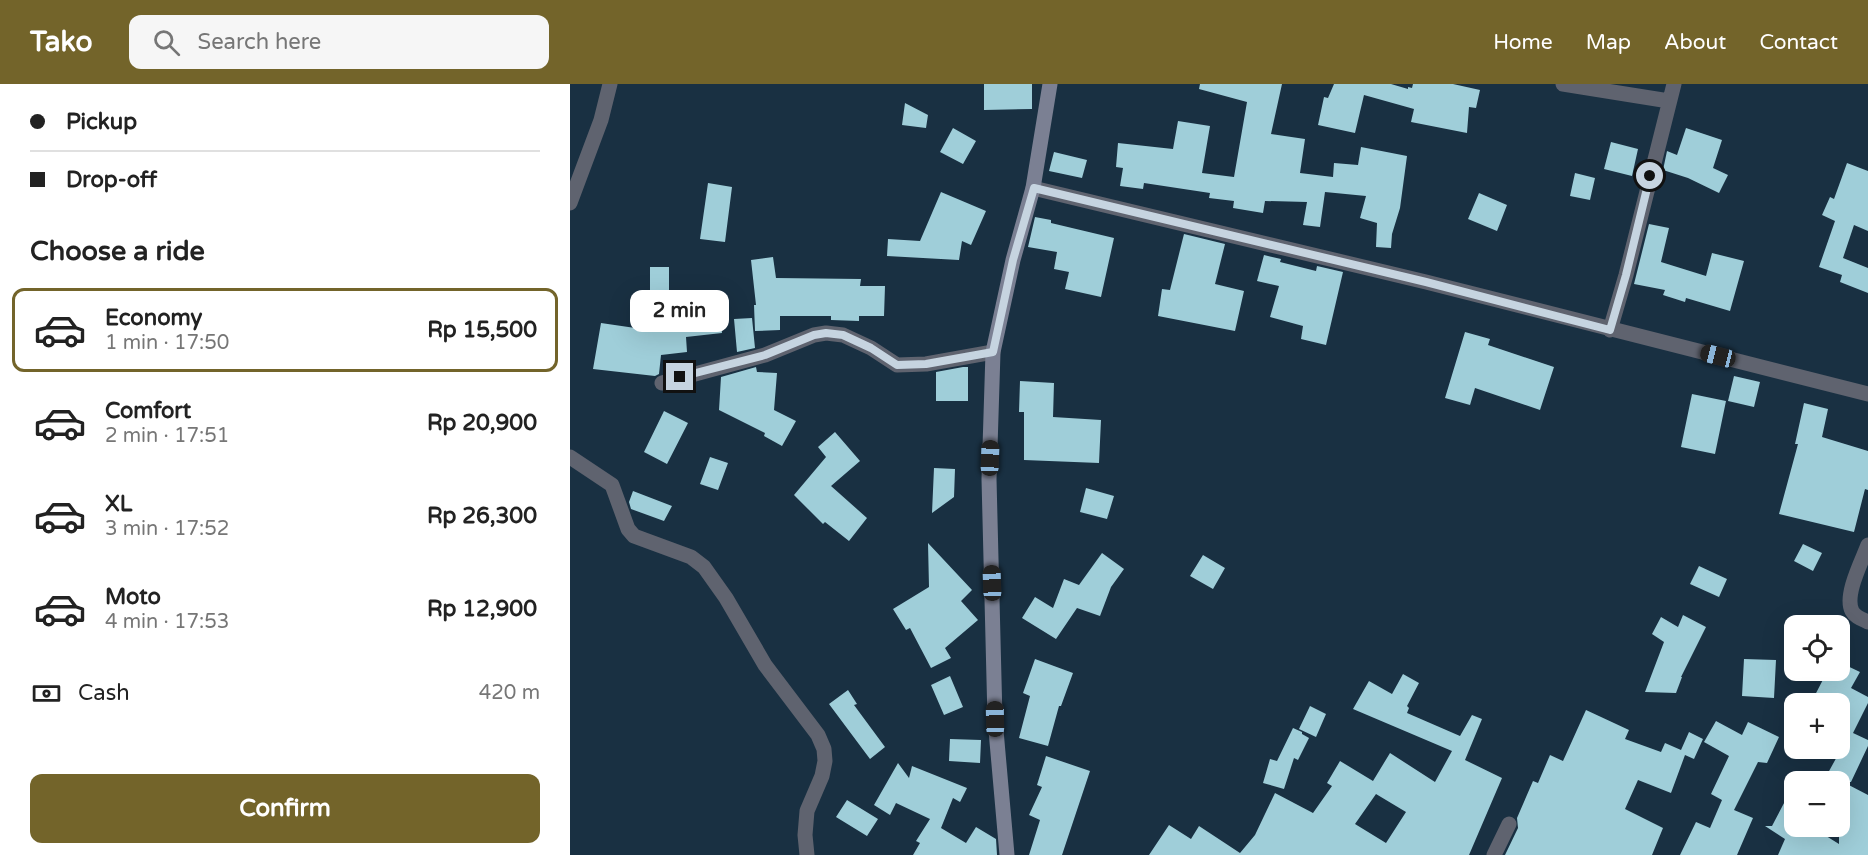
<!DOCTYPE html>
<meta charset="utf-8">
<style>
:root{--surface:#fff;--page:#f6f6f6;--text:#222;--muted:#767676;--line:#e0e0e0;--accent:#73642a}
body{margin:0;font-family:"Varela Round",sans-serif;background:var(--page);color:var(--text);height:100vh;display:flex;flex-direction:column;font-size:22px;white-space:nowrap}
*{box-sizing:border-box;margin:0}
p{font-size:20px;color:var(--muted)}
.icon{flex:none;width:33px;height:33px;fill:none;stroke:currentColor;stroke-width:2;stroke-linecap:round;stroke-linejoin:round}
.map{position:relative;flex:1;overflow:hidden}
.sheet{display:flex;flex-direction:column;background:var(--surface);width:570px}
.sheet>*{flex:none}
.guide{display:grid;align-content:center;height:132px;padding:0 30px;background:var(--surface)}
.fabs{position:absolute;left:1214px;top:531px;display:grid;gap:12px}
.fabs a{display:grid;place-items:center;width:66px;height:66px;border-radius:12px;background:var(--surface);box-shadow:0 6px 24px #0002;font-size:30px}
.end{position:absolute;width:27px;height:27px;margin:-14px;border:8px solid #c6d4e0;background:#111;box-shadow:0 0 0 3px #111}
.from{border-radius:50%}
.bubble{position:absolute;height:42px;border-radius:12px;background:var(--surface);box-shadow:0 6px 24px #0002;font-size:20px;font-weight:800;line-height:42px;text-align:center}
.car{position:absolute;width:18px;height:36px;margin:-18px -9px;border-radius:8px;box-shadow:0 0 4px 2px #0007;background:linear-gradient(#222 24%,#8ab4d8 0 40%,#222 0 76%,#8ab4d8 0 86%,#222 0)}
.guide b{display:flex;align-items:center;gap:21px;height:57px;font-size:22px}
.guide b+b{border-top:2px solid var(--line)}
.guide i{width:15px;height:15px;background:var(--text)}
ul{padding:0;list-style:none}
li{display:flex;align-items:center;gap:18px;height:84px;margin:0 12px 9px;padding:0 18px;border:3px solid transparent;border-radius:12px}
li div{flex:1}
li b{display:block;font-size:22px}
li em{font-style:normal;font-weight:800}
li.active{border-color:var(--accent)}
li>.icon{width:54px;height:54px;stroke-width:1.5}
h2{padding:0 30px;font-size:27px;line-height:72px}
.pay{display:flex;align-items:center;gap:15px;height:66px;padding:0 30px;font-size:22px}
.pay p{margin-inline-start:auto}
.primary-button{display:flex;gap:12px;margin-top:auto;padding:12px 30px}
.primary-button a{flex:1;height:69px;border-radius:12px;background:var(--accent);color:#fff;font-size:24px;font-weight:800;line-height:69px;text-align:center}
header{display:flex;align-items:center;gap:36px;box-sizing:border-box;height:84px;padding:0 30px;background:var(--accent);color:#fff}
header strong{font-size:28px}
nav{display:flex;gap:33px;margin-inline-start:auto;font-size:21px}
.search{width:420px;height:54px;background:var(--page);display:flex;align-items:center;gap:15px;box-sizing:border-box;padding:0 21px;border-radius:12px;color:var(--muted);font-size:22px}
main{display:flex;flex:1;min-height:0}
.map>svg:first-child{display:block}
.building{fill:#9fced9;fill-rule:evenodd}
.lines{fill:none;stroke-linecap:round;stroke-linejoin:round}
.minor{stroke:#5f636f;stroke-width:15}
.tertiary{stroke:#5f636f;stroke-width:15}
.secondary{stroke:#7b8093;stroke-width:15}
.route{stroke:#c6d4e0;stroke-width:8}
</style>
<header>
<strong>Tako</strong>
<div class="search"><svg class="icon" aria-label="search" viewBox="0 0 24 24"><circle cx="10" cy="10" r="6"/><path d="M15 15l6 6"/></svg>Search here</div>
<nav><a>Home</a><a>Map</a><a>About</a><a>Contact</a></nav>
</header>
<main>
<section class="sheet">
<div class="guide">
<b><i class="from"></i>Pickup</b>
<b><i></i>Drop-off</b>
</div>
<h2>Choose a ride</h2>
<ul>
<li class="active"><svg class="icon" aria-label="car" viewBox="0 0 24 24"><path d="M5 17H2v-5l4-1 3-4h7l3 4 3 1v5h-3M9 17h6M6 11h13"/><circle cx="7" cy="17" r="2"/><circle cx="17" cy="17" r="2"/></svg><div><b>Economy</b><p>1 min · 17:50</p></div><em>Rp 15,500</em></li>
<li><svg class="icon" aria-label="car" viewBox="0 0 24 24"><path d="M5 17H2v-5l4-1 3-4h7l3 4 3 1v5h-3M9 17h6M6 11h13"/><circle cx="7" cy="17" r="2"/><circle cx="17" cy="17" r="2"/></svg><div><b>Comfort</b><p>2 min · 17:51</p></div><em>Rp 20,900</em></li>
<li><svg class="icon" aria-label="car" viewBox="0 0 24 24"><path d="M5 17H2v-5l4-1 3-4h7l3 4 3 1v5h-3M9 17h6M6 11h13"/><circle cx="7" cy="17" r="2"/><circle cx="17" cy="17" r="2"/></svg><div><b>XL</b><p>3 min · 17:52</p></div><em>Rp 26,300</em></li>
<li><svg class="icon" aria-label="car" viewBox="0 0 24 24"><path d="M5 17H2v-5l4-1 3-4h7l3 4 3 1v5h-3M9 17h6M6 11h13"/><circle cx="7" cy="17" r="2"/><circle cx="17" cy="17" r="2"/></svg><div><b>Moto</b><p>4 min · 17:53</p></div><em>Rp 12,900</em></li>
</ul>
<div class="pay"><svg class="icon" aria-label="cash" viewBox="0 0 24 24"><path d="M3 7h18v10H3z"/><circle cx="12" cy="12" r="2"/></svg>Cash<p>420 m</p></div>
<div class="primary-button"><a>Confirm</a></div>
</section>
<div class="map">
<svg width="1298" height="771" viewBox="0 0 1298 771">
<rect width="100%" height="100%" fill="#193042"/>
<path class="building" d="M 414,0 L 462,0 L 462,25 L 414,26 Z
M 630,0 L 712,0 L 701,50 L 735,55 L 730,89 L 763,93 L 764,79 L 788,81 L 791,63 L 837,72 L 830,124 L 822,150 L 821,164 L 806,163 L 807,139 L 790,134 L 796,112 L 755,108 L 750,143 L 733,141 L 737,118 L 695,117 L 693,129 L 663,124 L 664,117 L 639,114 L 640,109 L 574,99 L 573,105 L 550,102 L 553,84 L 546,83 L 548,59 L 603,65 L 608,37 L 640,42 L 632,89 L 664,93 L 677,18 L 629,5 Z
M 764,0 L 821,0 L 838,5 L 838,3 L 842,4 L 843,0 L 883,0 L 910,6 L 906,24 L 899,23 L 897,49 L 841,38 L 844,25 L 794,11 L 785,49 L 748,41 L 754,13 L 758,14 Z
M 335,19 L 358,31 L 356,44 L 332,41 Z
M 383,44 L 406,57 L 393,80 L 370,68 Z
M 1116,44 L 1152,56 L 1143,84 L 1158,91 L 1149,109 L 1118,94 L 1093,86 L 1097,67 L 1107,71 Z
M 1041,58 L 1068,65 L 1062,92 L 1034,85 Z
M 484,68 L 517,76 L 512,94 L 479,87 Z
M 1277,79 L 1298,87 L 1298,147 L 1284,141 L 1273,174 L 1298,184 L 1298,209 L 1270,198 L 1272,191 L 1249,183 L 1265,137 L 1252,131 L 1260,113 L 1264,115 Z
M 1005,89 L 1025,94 L 1020,116 L 1000,112 Z
M 138,99 L 162,103 L 155,158 L 130,155 Z
M 371,108 L 416,127 L 401,161 L 392,157 L 389,176 L 317,172 L 318,155 L 350,157 Z
M 909,109 L 937,121 L 927,147 L 898,135 Z
M 465,133 L 481,136 L 481,139 L 544,154 L 531,213 L 495,205 L 499,188 L 484,185 L 487,168 L 458,163 Z
M 1079,140 L 1099,144 L 1091,178 L 1136,192 L 1142,169 L 1174,177 L 1160,227 L 1116,214 L 1115,218 L 1093,211 L 1095,206 L 1064,200 Z
M 614,150 L 655,160 L 645,200 L 674,207 L 665,247 L 588,232 L 592,205 L 600,206 Z
M 694,171 L 711,175 L 710,178 L 746,187 L 747,182 L 773,188 L 756,261 L 731,255 L 733,242 L 700,233 L 709,202 L 687,197 Z
M 203,173 L 206,194 L 291,195 L 290,202 L 315,202 L 314,232 L 289,232 L 289,237 L 261,236 L 261,232 L 210,232 L 210,246 L 185,247 L 184,221 L 186,221 L 181,176 Z
M 80,183 L 99,183 L 99,210 L 80,210 Z
M 147,209 L 152,249 L 116,253 L 117,268 L 91,271 L 89,290 L 85,292 L 23,285 L 31,239 L 72,245 L 72,240 L 94,243 L 90,216 Z
M 182,234 L 185,264 L 167,268 L 164,235 Z
M 895,248 L 920,255 L 918,261 L 984,283 L 970,326 L 905,304 L 900,321 L 875,314 Z
M 186,283 L 187,288 L 207,289 L 204,326 L 226,337 L 212,362 L 194,352 L 195,349 L 149,326 L 151,293 Z
M 393,283 L 398,283 L 398,317 L 366,317 L 366,288 Z
M 1164,292 L 1190,298 L 1184,323 L 1158,317 Z
M 450,297 L 484,299 L 483,333 L 531,336 L 529,379 L 454,376 L 454,328 L 449,328 Z
M 1122,310 L 1156,317 L 1145,370 L 1111,363 Z
M 1234,319 L 1258,325 L 1252,353 L 1298,367 L 1298,406 L 1295,405 L 1284,448 L 1209,430 L 1228,360 L 1225,360 Z
M 94,327 L 118,339 L 97,380 L 74,368 Z
M 265,348 L 290,377 L 261,402 L 297,434 L 279,457 L 255,438 L 253,440 L 224,411 L 256,373 L 248,363 Z
M 140,373 L 158,379 L 148,406 L 130,400 Z
M 364,384 L 385,385 L 384,413 L 362,429 Z
M 516,404 L 544,412 L 537,435 L 510,428 Z
M 63,407 L 102,422 L 94,437 L 61,425 L 59,418 Z
M 358,459 L 402,506 L 391,517 L 408,536 L 375,564 L 381,574 L 361,584 L 340,544 L 336,546 L 323,525 L 359,503 Z
M 1233,460 L 1252,469 L 1243,487 L 1224,477 Z
M 532,469 L 554,485 L 541,503 L 530,532 L 507,524 L 486,555 L 452,534 L 465,513 L 483,524 L 494,495 L 509,501 Z
M 633,471 L 655,484 L 643,505 L 620,492 Z
M 1129,482 L 1157,495 L 1149,513 L 1120,500 Z
M 1113,531 L 1136,543 L 1111,593 L 1112,593 L 1106,609 L 1075,608 L 1094,558 L 1082,550 L 1091,533 L 1108,543 Z
M 465,575 L 503,589 L 491,622 L 489,622 L 478,662 L 449,654 L 460,612 L 453,609 Z
M 1174,575 L 1206,576 L 1204,614 L 1172,612 Z
M 1269,578 L 1290,588 L 1281,604 L 1298,613 L 1298,619 L 1283,649 L 1298,656 L 1298,662 L 1281,698 L 1273,698 L 1298,711 L 1298,771 L 1208,771 L 1215,755 L 1195,742 L 1202,742 L 1224,700 L 1224,742 L 1240,742 L 1269,760 L 1269,698 L 1253,698 L 1269,669 L 1269,620 L 1255,620 L 1244,613 L 1258,586 L 1269,586 Z
M 833,590 L 849,599 L 837,622 L 839,624 L 837,629 L 890,652 L 902,631 L 912,635 L 895,676 L 932,694 L 899,771 L 579,771 L 599,741 L 621,755 L 629,742 L 670,769 L 685,751 L 705,709 L 743,729 L 762,702 L 757,699 L 770,677 L 803,697 L 820,669 L 865,698 L 882,667 L 783,625 L 799,597 L 822,610 ZM 806,710 L 836,728 L 816,759 L 785,740 Z
M 380,592 L 393,623 L 374,631 L 361,601 Z
M 278,606 L 287,620 L 284,621 L 315,663 L 300,675 L 259,620 Z
M 740,622 L 756,630 L 746,653 L 729,645 Z
M 1016,626 L 1059,646 L 1055,655 L 1091,668 L 1095,659 L 1111,666 L 1119,648 L 1133,655 L 1124,675 L 1115,671 L 1101,709 L 1068,696 L 1055,725 L 1093,744 L 1082,771 L 935,771 L 948,744 L 947,734 L 963,697 L 968,699 L 980,671 L 993,677 Z
M 1146,637 L 1172,651 L 1178,638 L 1209,653 L 1197,679 L 1188,678 L 1164,726 L 1183,734 L 1167,771 L 1110,771 L 1126,738 L 1140,744 L 1152,716 L 1141,710 L 1159,672 L 1134,658 Z
M 723,644 L 732,648 L 732,650 L 739,654 L 728,676 L 724,674 L 714,705 L 693,699 L 700,675 L 707,677 Z
M 380,655 L 411,656 L 410,679 L 379,677 Z
M 476,672 L 520,687 L 492,771 L 459,771 L 470,736 L 459,731 L 472,703 L 467,701 Z
M 328,679 L 339,694 L 342,682 L 397,704 L 390,718 L 383,714 L 371,744 L 396,759 L 406,743 L 426,755 L 427,771 L 343,771 L 350,759 L 346,757 L 360,735 L 326,719 L 320,731 L 304,721 Z
M 277,716 L 308,735 L 297,752 L 266,733 Z"/>
<g class="lines">
<path class="minor" d="M 993,0 L 1099,17
M 0,119 L 31,36 L 40,0
M 1040,246 L 1056,191 L 1104,0
M 92,299 L 195,271 L 244,251 L 256,249 L 273,251 L 301,264 L 327,281 L 356,280 L 423,268
M 0,373 L 42,401 L 58,445 L 64,452 L 121,473 L 134,483 L 156,514 L 195,581 L 248,651 L 254,665 L 255,677 L 252,692 L 237,727 L 235,751 L 237,771
M 1298,461 C 1292,477 1274,511 1282,527 C 1285,533 1292,535 1298,538
M 924,771 L 939,740"/>
<path class="tertiary" d="M 463,104 L 856,198 L 1298,310"/>
<path class="secondary" d="M 437,771 L 425,635 L 419,395 L 423,268 L 443,176 L 463,104 L 480,0"/>
</g>
<g class="lines">
<path class="route" d="M 110,293 L 195,271 L 244,251 L 256,249 L 273,251 L 301,264 L 327,281 L 356,280 L 423,268 L 443,176 L 464,104 L 856,198 L 1040,246 L 1056,191 L 1080,92"/>
</g>
</svg>
<div class="fabs">
<a><svg class="icon" aria-label="locate" viewBox="0 0 24 24"><circle cx="12" cy="12" r="6"/><path d="M12 2v4M12 18v4M2 12h4M18 12h4"/></svg></a>
<a>+</a>
<a>−</a>
</div>
<i class="end from" style="left:1080px;top:92px"></i>
<i class="end" style="left:110px;top:293px"></i>
<div class="bubble" style="left:60px;top:206px;width:99px">2 min</div>
<i class="car" style="left:1148px;top:272px;rotate:284deg"></i>
<i class="car" style="left:420px;top:374px;rotate:2deg"></i>
<i class="car" style="left:422px;top:499px;rotate:358deg"></i>
<i class="car" style="left:425px;top:635px;rotate:359deg"></i>
</div>
</main>
